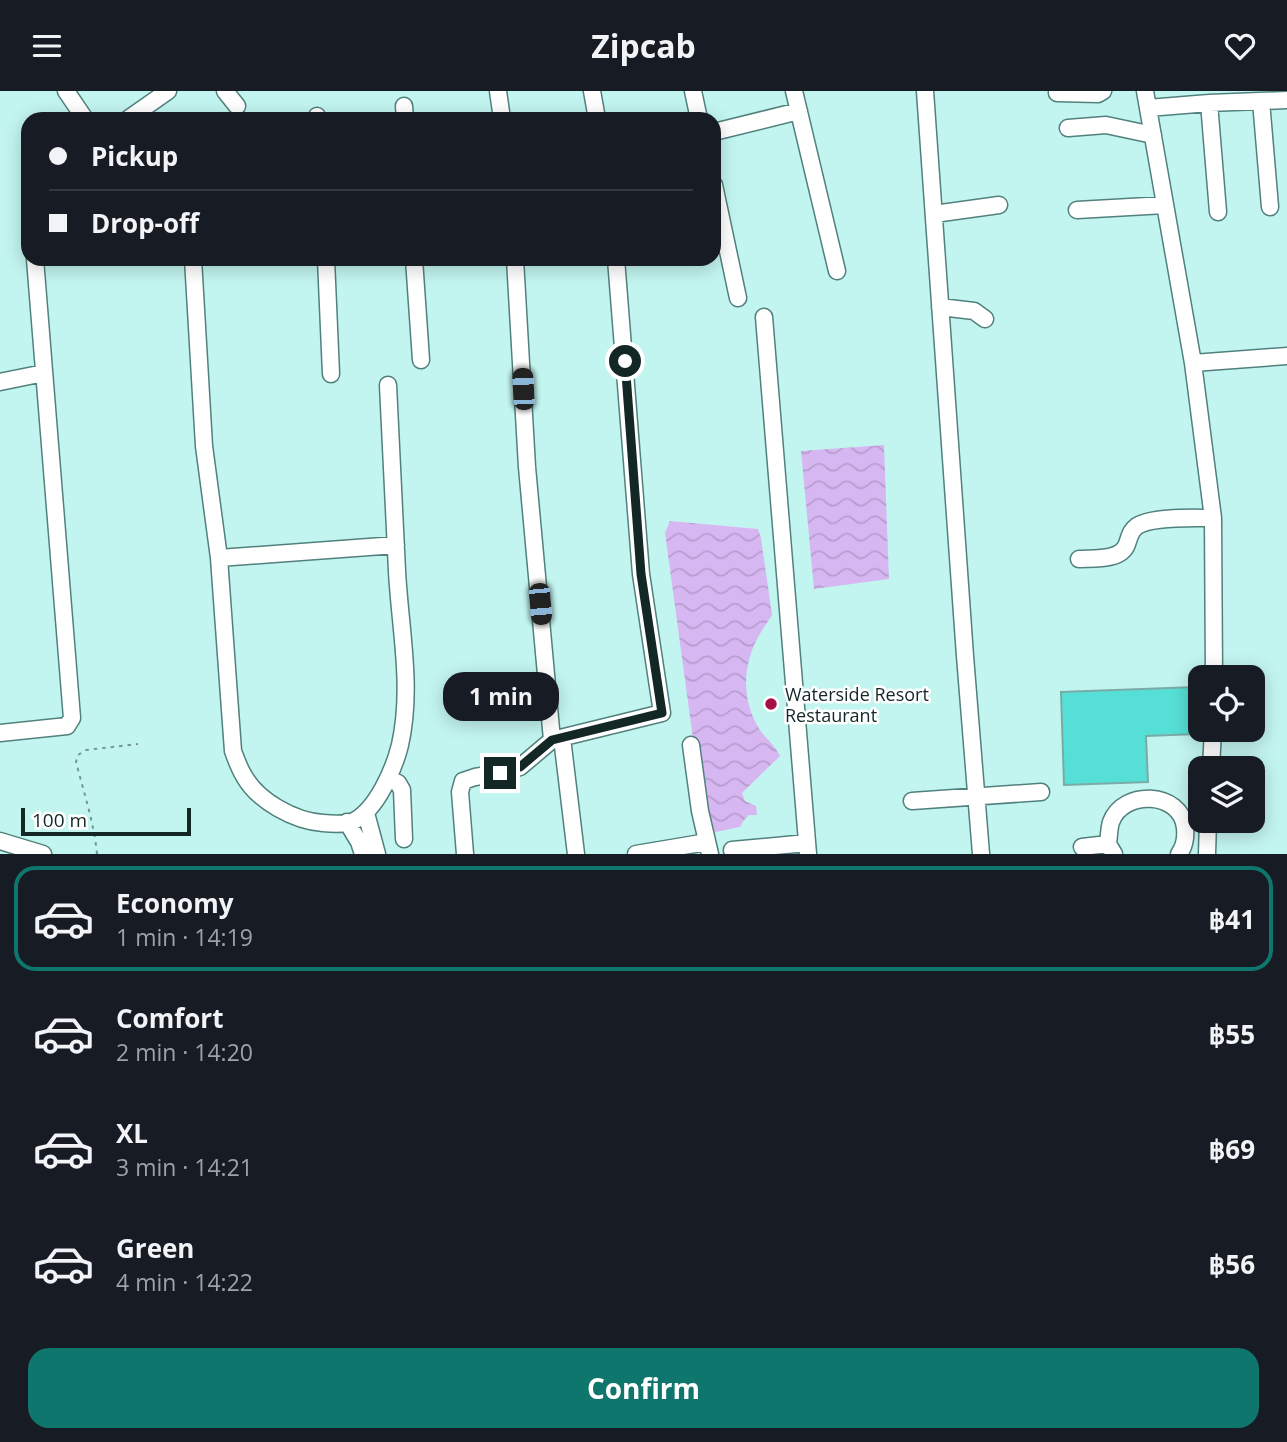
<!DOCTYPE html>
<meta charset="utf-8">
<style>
:root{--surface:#171b24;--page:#242831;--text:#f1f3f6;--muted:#9ea1a6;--line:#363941;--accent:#0f766e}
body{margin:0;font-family:"Open Sans",sans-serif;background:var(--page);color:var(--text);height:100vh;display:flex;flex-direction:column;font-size:26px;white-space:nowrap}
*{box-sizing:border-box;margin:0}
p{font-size:23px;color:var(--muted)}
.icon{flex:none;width:38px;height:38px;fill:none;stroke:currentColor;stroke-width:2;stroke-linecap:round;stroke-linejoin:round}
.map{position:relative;height:763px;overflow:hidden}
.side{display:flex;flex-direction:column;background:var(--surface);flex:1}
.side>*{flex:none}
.hud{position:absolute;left:21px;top:21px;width:700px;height:154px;border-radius:21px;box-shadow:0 4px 18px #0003;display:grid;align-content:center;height:154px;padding:0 28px;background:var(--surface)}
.controls{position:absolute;left:1188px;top:574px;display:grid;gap:14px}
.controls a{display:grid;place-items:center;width:77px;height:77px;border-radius:14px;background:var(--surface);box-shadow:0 4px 18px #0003;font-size:35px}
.scale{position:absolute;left:21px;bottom:18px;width:170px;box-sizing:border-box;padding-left:7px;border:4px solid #132725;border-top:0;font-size:19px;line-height:24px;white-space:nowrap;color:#132725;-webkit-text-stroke:5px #fff;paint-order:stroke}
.end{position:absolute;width:32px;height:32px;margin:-16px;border:9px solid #132725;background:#fff;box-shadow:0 0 0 4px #fff}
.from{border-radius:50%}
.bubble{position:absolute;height:49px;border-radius:21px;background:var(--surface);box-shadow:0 4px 18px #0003;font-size:23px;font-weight:700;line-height:49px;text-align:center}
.car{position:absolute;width:21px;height:42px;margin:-21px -10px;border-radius:9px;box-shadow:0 0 5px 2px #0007;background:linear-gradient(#222 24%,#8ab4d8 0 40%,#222 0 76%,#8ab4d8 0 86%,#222 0)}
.hud b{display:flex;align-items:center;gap:24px;height:66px;font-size:26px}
.hud b+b{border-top:2px solid var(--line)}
.hud i{width:18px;height:18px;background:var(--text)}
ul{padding:12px 0 0;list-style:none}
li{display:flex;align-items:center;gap:21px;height:105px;margin:0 14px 10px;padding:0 14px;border:4px solid transparent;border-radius:21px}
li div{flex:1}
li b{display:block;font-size:26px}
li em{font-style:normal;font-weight:700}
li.active{border-color:var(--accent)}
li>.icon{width:63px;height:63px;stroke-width:1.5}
.action{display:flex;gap:14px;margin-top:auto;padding:14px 28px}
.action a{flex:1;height:80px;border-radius:21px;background:var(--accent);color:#fff;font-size:28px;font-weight:700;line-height:80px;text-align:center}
header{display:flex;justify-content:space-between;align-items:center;height:91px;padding:0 28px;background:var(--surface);font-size:32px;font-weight:700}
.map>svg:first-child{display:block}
.water{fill:url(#water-waves)}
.building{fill:#56dfd6;stroke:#7baba7;stroke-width:2}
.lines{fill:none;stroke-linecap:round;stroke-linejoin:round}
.minor-casing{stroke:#51807d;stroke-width:19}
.path{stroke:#739794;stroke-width:2;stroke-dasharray:3.5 5;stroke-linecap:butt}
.minor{stroke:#fff;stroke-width:16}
.route{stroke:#132725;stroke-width:9}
.poi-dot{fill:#a71045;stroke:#fff;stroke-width:2.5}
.labels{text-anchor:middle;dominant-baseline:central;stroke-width:5;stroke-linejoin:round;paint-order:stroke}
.poi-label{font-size:18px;fill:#132725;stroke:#fff;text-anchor:start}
</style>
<header><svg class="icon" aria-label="menu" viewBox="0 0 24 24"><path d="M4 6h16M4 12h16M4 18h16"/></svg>Zipcab<svg class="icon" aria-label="heart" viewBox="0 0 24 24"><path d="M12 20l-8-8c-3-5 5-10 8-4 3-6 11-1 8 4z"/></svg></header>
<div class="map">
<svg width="1287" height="763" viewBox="0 0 1287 763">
<defs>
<pattern id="water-waves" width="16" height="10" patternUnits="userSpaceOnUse" patternTransform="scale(1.75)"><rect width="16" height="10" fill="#d7b7f2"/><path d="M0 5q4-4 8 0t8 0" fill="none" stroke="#b89dcf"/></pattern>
</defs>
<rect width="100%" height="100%" fill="#c3f5f0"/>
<path class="water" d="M 884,354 L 889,488 L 814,498 L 801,360 Z
M 670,430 L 758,438 L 761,447 L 772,524 C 767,532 761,540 757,548 C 742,577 742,611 760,639 C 766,648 775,654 780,665 L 742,702 L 745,710 L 756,715 L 757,724 L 749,724 L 744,729 L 740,736 L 706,743 L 665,442 Z"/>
<path class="building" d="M 1195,596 L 1197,643 L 1146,645 L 1148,691 L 1064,694 L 1061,601 Z"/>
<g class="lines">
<defs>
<path id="minor" d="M 66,0 L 85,28
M 225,0 L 237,15
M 498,0 L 502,28
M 592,0 L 597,28
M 693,0 L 699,28
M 794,0 L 837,180
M 925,0 L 965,565 L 981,763
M 1145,0 L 1193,272 L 1213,427 L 1214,586
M 1057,2 L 1098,3 L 1103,0
M 1261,10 L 1270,116
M 1209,12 L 1218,121
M 404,15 L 405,28
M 1148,17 L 1209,12 L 1287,9
M 317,25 L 317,28
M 128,28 L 168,0
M 1068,37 L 1106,34 L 1153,44
M 714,41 L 799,20
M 714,94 L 738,207
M 1077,119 L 1165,114
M 934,123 L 999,114
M 193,168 L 204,355 L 219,467 L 233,660 C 236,668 239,677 244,685 C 258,710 294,730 323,732 C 333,733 345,734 354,730 C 377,718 394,678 400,654 C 413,596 400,538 397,480 C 394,418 391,356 388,294
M 326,168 L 331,283
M 414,168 L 421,269
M 515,168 L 527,376 L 552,649
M 940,216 L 974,220 L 985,228
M 764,226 L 808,763
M 1193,272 L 1287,265
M 0,291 L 44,282
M 219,467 L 396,454
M 1079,468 C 1094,467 1121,470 1127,453 C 1130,445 1130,440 1137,435 C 1152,425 1194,427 1213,427
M 0,642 L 67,635 L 72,627 L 35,168
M 562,647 L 576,763
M 691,654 L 700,720 L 710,763
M 1211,677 L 1213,639
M 388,688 L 398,692 L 402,699 L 404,748
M 912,710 L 1041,701
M 366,722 L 377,763
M 347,731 L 359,751 L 363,763
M 0,750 L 43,763
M 1108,753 C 1109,746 1109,737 1111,731 C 1123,698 1181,700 1185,737 C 1186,747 1185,755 1179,763
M 1082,756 L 1108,753 L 1114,763
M 732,759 L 807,752
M 465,763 L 460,701 L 463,690 L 475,686 L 500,682 L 520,676 L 552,649 L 662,622 L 641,483 L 616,168
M 636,763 L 707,751
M 1207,763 L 1208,730"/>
</defs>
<use href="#minor" class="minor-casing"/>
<path class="path" d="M 97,763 C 94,732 84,702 76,671 L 78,664 L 86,659 L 138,653"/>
<use href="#minor" class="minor"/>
</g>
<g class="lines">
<path class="route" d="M 500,682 L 520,676 L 552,649 L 662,622 L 641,483 L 625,270"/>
</g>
<circle class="poi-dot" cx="771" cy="613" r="7"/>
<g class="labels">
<g class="poi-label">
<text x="785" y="603">Waterside Resort<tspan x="785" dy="21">Restaurant</tspan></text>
</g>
</g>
</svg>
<div class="controls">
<a><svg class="icon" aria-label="locate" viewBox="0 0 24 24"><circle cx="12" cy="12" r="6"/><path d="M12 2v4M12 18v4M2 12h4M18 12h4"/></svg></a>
<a><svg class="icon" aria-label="layers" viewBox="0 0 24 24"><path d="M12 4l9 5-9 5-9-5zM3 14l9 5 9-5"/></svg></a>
</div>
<div class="scale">100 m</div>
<i class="end from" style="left:625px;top:270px"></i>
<i class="end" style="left:500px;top:682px"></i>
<div class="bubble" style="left:443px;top:581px;width:116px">1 min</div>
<i class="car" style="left:523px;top:298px;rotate:357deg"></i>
<i class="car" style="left:540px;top:513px;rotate:175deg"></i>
<div class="hud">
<b><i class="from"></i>Pickup</b>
<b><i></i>Drop-off</b>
</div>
</div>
<section class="side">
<ul>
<li class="active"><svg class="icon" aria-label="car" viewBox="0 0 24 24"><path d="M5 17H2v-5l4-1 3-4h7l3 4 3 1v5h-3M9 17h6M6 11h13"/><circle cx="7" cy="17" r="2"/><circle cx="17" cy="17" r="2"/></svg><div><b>Economy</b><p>1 min · 14:19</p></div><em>฿41</em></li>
<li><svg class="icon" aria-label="car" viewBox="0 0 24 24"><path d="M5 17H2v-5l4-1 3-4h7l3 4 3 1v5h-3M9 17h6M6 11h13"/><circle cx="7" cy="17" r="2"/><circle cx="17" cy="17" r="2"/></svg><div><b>Comfort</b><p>2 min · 14:20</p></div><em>฿55</em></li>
<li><svg class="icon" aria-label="car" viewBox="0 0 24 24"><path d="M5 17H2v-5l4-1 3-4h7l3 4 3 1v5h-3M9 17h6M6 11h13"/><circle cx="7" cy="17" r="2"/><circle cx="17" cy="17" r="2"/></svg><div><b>XL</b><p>3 min · 14:21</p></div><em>฿69</em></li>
<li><svg class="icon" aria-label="car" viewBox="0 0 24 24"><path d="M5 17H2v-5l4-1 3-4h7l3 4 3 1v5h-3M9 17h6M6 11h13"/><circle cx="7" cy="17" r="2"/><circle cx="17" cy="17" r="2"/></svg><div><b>Green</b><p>4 min · 14:22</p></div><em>฿56</em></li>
</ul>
<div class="action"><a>Confirm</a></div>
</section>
